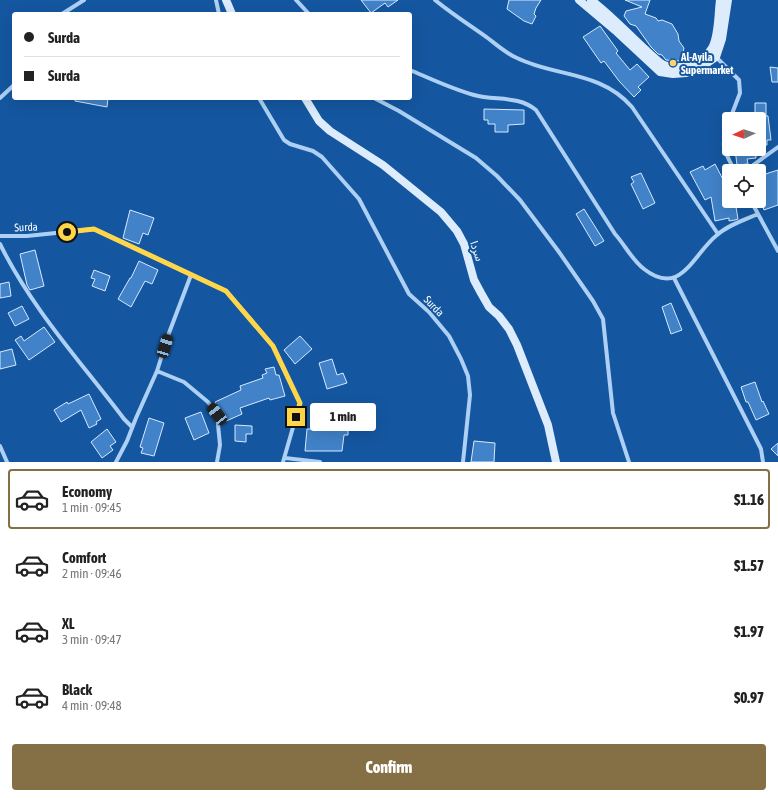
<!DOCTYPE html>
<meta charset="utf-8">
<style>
:root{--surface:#fff;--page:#f6f6f6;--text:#222;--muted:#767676;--line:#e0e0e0;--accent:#857045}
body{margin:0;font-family:"Asap Condensed","Noto Sans Arabic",sans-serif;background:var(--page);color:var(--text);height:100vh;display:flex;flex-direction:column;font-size:15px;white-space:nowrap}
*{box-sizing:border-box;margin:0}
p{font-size:13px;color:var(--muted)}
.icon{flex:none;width:22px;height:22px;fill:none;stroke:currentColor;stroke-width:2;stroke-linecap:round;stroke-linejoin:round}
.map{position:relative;height:462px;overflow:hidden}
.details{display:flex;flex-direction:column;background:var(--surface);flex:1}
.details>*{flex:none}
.top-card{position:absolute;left:12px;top:12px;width:400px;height:88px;border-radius:4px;box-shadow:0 4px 16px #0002;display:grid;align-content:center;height:88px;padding:0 12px;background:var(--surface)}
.needle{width:26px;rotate:267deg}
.tools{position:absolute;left:722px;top:112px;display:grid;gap:8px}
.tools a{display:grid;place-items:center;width:44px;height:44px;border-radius:4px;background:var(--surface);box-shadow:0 4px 16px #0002;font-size:20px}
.end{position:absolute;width:18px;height:18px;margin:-9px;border:5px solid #ffd54a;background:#111;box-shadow:0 0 0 2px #111}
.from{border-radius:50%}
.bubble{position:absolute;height:28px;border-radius:4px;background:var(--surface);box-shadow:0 4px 16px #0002;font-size:13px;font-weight:800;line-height:28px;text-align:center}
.car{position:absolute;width:12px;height:24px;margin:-12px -6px;border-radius:5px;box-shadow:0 0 3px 1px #0007;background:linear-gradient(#222 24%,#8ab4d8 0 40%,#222 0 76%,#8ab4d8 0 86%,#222 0)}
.top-card b{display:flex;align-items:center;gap:14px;height:38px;font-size:15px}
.top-card b+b{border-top:1px solid var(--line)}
.top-card i{width:10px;height:10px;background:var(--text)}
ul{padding:7px 0 0;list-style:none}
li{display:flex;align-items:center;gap:12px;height:60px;margin:0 8px 6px;padding:0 4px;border:2px solid transparent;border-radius:4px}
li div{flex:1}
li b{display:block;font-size:15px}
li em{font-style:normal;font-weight:800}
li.on{border-color:var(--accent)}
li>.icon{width:36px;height:36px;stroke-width:1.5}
.cta{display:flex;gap:8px;margin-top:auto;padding:8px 12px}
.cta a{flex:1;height:46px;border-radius:4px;background:var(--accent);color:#fff;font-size:16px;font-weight:800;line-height:46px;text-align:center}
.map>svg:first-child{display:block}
.building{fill:#4182c8;stroke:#d6e9fd}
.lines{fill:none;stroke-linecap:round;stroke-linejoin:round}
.street{stroke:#add0f4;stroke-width:4}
.secondary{stroke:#ddecfd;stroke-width:8}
.route{stroke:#ffd54a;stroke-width:5}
.poi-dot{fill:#ffd070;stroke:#1457a0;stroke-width:1.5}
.labels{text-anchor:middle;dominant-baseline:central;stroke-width:4;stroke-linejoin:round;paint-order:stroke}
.poi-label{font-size:11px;font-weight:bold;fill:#fff;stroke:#1457a0;text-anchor:start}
.street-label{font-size:11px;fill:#fff;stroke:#1457a0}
</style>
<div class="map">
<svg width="778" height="462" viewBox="0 0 778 462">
<rect width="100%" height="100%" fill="#1457a0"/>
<path class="building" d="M 361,0 L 398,0 L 388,7 L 385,3 L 371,13 Z
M 509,0 L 541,0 L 536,8 L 534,14 L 536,16 L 532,24 L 524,21 L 507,9 Z
M 625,0 L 650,0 L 645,14 L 656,18 L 658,21 L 662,20 L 672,24 L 678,34 L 679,41 L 684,48 L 681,61 L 666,60 L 662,55 L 658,54 L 651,47 L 636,26 L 630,24 L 624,16 L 626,11 L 642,7 Z
M 600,26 L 618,51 L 616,53 L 630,70 L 637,64 L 649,77 L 638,87 L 641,90 L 634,97 L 619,81 L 604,61 L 601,63 L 583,37 Z
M 770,67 L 778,68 L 778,82 L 772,82 Z
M 75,98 L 108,98 L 107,107 L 75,101 Z
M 755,103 L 766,103 L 766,116 L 768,116 L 771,140 L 767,140 L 767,145 L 762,146 L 761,133 L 759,133 L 759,119 L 755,119 Z
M 484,109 L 524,110 L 524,124 L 508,125 L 508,132 L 495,132 L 495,124 L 488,124 L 488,120 L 484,120 Z
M 735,149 L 755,149 L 756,158 L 747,159 L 748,164 L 737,165 Z
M 715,164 L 729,191 L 729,201 L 735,201 L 738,219 L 735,220 L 729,221 L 729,218 L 715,221 L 711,197 L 705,200 L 690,172 L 703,166 L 705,170 Z
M 778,170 L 778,205 L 764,210 L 759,194 L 759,176 Z
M 641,173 L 655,203 L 643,209 L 631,184 L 634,182 L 631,177 Z
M 584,209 L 604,241 L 595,246 L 576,214 Z
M 130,210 L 154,218 L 148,235 L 143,233 L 139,244 L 123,238 Z
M 35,250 L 44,286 L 30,290 L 27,285 L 20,254 Z
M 139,261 L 158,270 L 152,284 L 145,281 L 131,307 L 118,299 L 130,278 L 131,278 Z
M 94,270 L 110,276 L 105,291 L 92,286 L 95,279 L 91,278 Z
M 9,282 L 11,296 L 0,298 L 0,284 Z
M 671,303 L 682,330 L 671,334 L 662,307 Z
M 22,306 L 29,319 L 15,326 L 8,313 Z
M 44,327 L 55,342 L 29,360 L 15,340 L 21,336 L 24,341 Z
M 300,336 L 312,349 L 295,364 L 284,350 Z
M 12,349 L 16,365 L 0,369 L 0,352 Z
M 332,359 L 337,375 L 343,373 L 347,383 L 327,389 L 319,363 Z
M 274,367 L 276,375 L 279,375 L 285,396 L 270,400 L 269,398 L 240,408 L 242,414 L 224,422 L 215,402 L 241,390 L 240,386 L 263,378 L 262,375 L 267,373 L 265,369 Z
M 755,382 L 762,402 L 763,401 L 769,414 L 756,420 L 748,402 L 746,402 L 741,387 Z
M 89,394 L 101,419 L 96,422 L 97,424 L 89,428 L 81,410 L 61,422 L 54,410 L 67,402 L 68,404 Z
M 340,405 L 342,424 L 348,424 L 348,435 L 344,435 L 342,451 L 305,451 L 307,429 L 311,429 L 311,424 L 321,424 L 320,410 L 326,410 L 325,406 Z
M 201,412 L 209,433 L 194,440 L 185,418 Z
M 149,418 L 164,423 L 154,456 L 141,453 L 143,448 L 140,447 Z
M 235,425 L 252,426 L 252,434 L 246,434 L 246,442 L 235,441 Z
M 107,429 L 116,442 L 110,446 L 113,450 L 102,458 L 91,442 Z
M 474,441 L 495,443 L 494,462 L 471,462 Z
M 778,443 L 778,456 L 771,449 Z"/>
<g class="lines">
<path class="street" d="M 216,0 L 219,14
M 296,0 L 309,14
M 435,0 C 452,14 471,26 489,39 C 498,46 507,54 517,58 C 556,77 601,71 632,107 L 718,234
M 62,14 L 84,0
M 716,57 L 739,80 L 740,93 L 730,119
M 410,70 C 431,79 452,89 474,95 C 495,101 518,95 536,110 L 615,234 C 625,245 632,260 644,269 C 681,298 693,254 717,235 C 728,225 744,220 758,214
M 0,98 L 14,85
M 259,98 L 284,140 L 290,144 L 313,151 L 322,157 L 359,199 L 409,294 L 429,312 L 449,336 L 461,359 L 468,376 L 470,395 L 463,462
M 374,98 L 399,111 L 476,158 L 497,176 L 520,200 L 559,252 L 593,301 L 603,319 L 613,413 L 629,462
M 729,122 C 720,146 723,149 735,171
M 745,171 L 778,147
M 751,201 L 778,251
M 0,236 L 27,236 L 94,229 L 226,291 L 273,346 L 300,403 L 283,462
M 0,244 C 32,309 81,362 124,419 L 132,427
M 674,278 L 761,449 L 763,462
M 157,371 L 184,382 L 208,402 L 217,414 L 220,445 L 217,462
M 0,446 L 7,462
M 285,458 L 320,462
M 116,462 L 127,441 L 136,418 L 157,371 L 169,333 L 191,275"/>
<path class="secondary" d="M 226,0 L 232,14
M 579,0 L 617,32 L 660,72 L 673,74 L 686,73 L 703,66 L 716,57 L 722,39 L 728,0
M 591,0 C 611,15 628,34 647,51 C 652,55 658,62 664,65 C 680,71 703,64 712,48 C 719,35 718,15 720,0
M 305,98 L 319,121 L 330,131 L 383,165 L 441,212 L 457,231 L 464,244 L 474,280 L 481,293 L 489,307 L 499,316 L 509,329 L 517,345 L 548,425 L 556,462"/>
</g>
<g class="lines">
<path class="route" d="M 67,232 L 94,229 L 226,291 L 273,346 L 300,403 L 296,417"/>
</g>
<circle class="poi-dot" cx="673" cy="63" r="4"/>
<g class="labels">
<g class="poi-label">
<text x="681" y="57">Al-Ayila<tspan x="681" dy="13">Supermarket</tspan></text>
</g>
<g class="street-label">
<text transform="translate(26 227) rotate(-3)">Surda</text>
<text transform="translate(477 251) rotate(72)">سردا</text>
<text transform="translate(434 306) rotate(46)">Surda</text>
</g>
</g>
</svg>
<div class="tools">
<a><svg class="needle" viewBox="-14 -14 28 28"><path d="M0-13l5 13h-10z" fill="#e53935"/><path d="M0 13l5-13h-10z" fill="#767676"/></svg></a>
<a><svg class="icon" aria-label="locate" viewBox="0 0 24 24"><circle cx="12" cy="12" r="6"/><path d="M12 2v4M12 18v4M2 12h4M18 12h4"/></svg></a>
</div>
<i class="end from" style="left:67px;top:232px"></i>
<i class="end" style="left:296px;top:417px"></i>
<div class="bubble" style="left:310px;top:403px;width:66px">1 min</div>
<i class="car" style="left:165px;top:346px;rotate:17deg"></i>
<i class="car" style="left:217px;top:414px;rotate:322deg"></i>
<div class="top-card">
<b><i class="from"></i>Surda</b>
<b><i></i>Surda</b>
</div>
</div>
<section class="details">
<ul>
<li class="on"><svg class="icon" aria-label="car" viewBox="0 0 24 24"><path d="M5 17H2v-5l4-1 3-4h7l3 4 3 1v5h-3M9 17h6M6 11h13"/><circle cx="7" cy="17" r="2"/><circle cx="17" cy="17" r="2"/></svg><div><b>Economy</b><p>1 min · 09:45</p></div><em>$1.16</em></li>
<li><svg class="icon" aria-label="car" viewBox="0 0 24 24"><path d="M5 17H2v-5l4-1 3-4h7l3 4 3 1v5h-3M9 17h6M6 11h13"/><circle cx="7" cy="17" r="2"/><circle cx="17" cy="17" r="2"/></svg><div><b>Comfort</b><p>2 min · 09:46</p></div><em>$1.57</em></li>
<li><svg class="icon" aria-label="car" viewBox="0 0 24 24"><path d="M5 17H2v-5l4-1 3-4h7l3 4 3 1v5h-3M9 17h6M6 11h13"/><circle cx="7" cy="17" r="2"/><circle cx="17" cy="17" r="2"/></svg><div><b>XL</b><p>3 min · 09:47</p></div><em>$1.97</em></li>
<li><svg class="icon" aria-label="car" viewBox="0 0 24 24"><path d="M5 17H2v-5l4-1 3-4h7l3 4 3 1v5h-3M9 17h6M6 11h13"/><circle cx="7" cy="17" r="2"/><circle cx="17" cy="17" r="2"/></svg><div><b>Black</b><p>4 min · 09:48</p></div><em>$0.97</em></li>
</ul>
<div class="cta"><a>Confirm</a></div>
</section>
